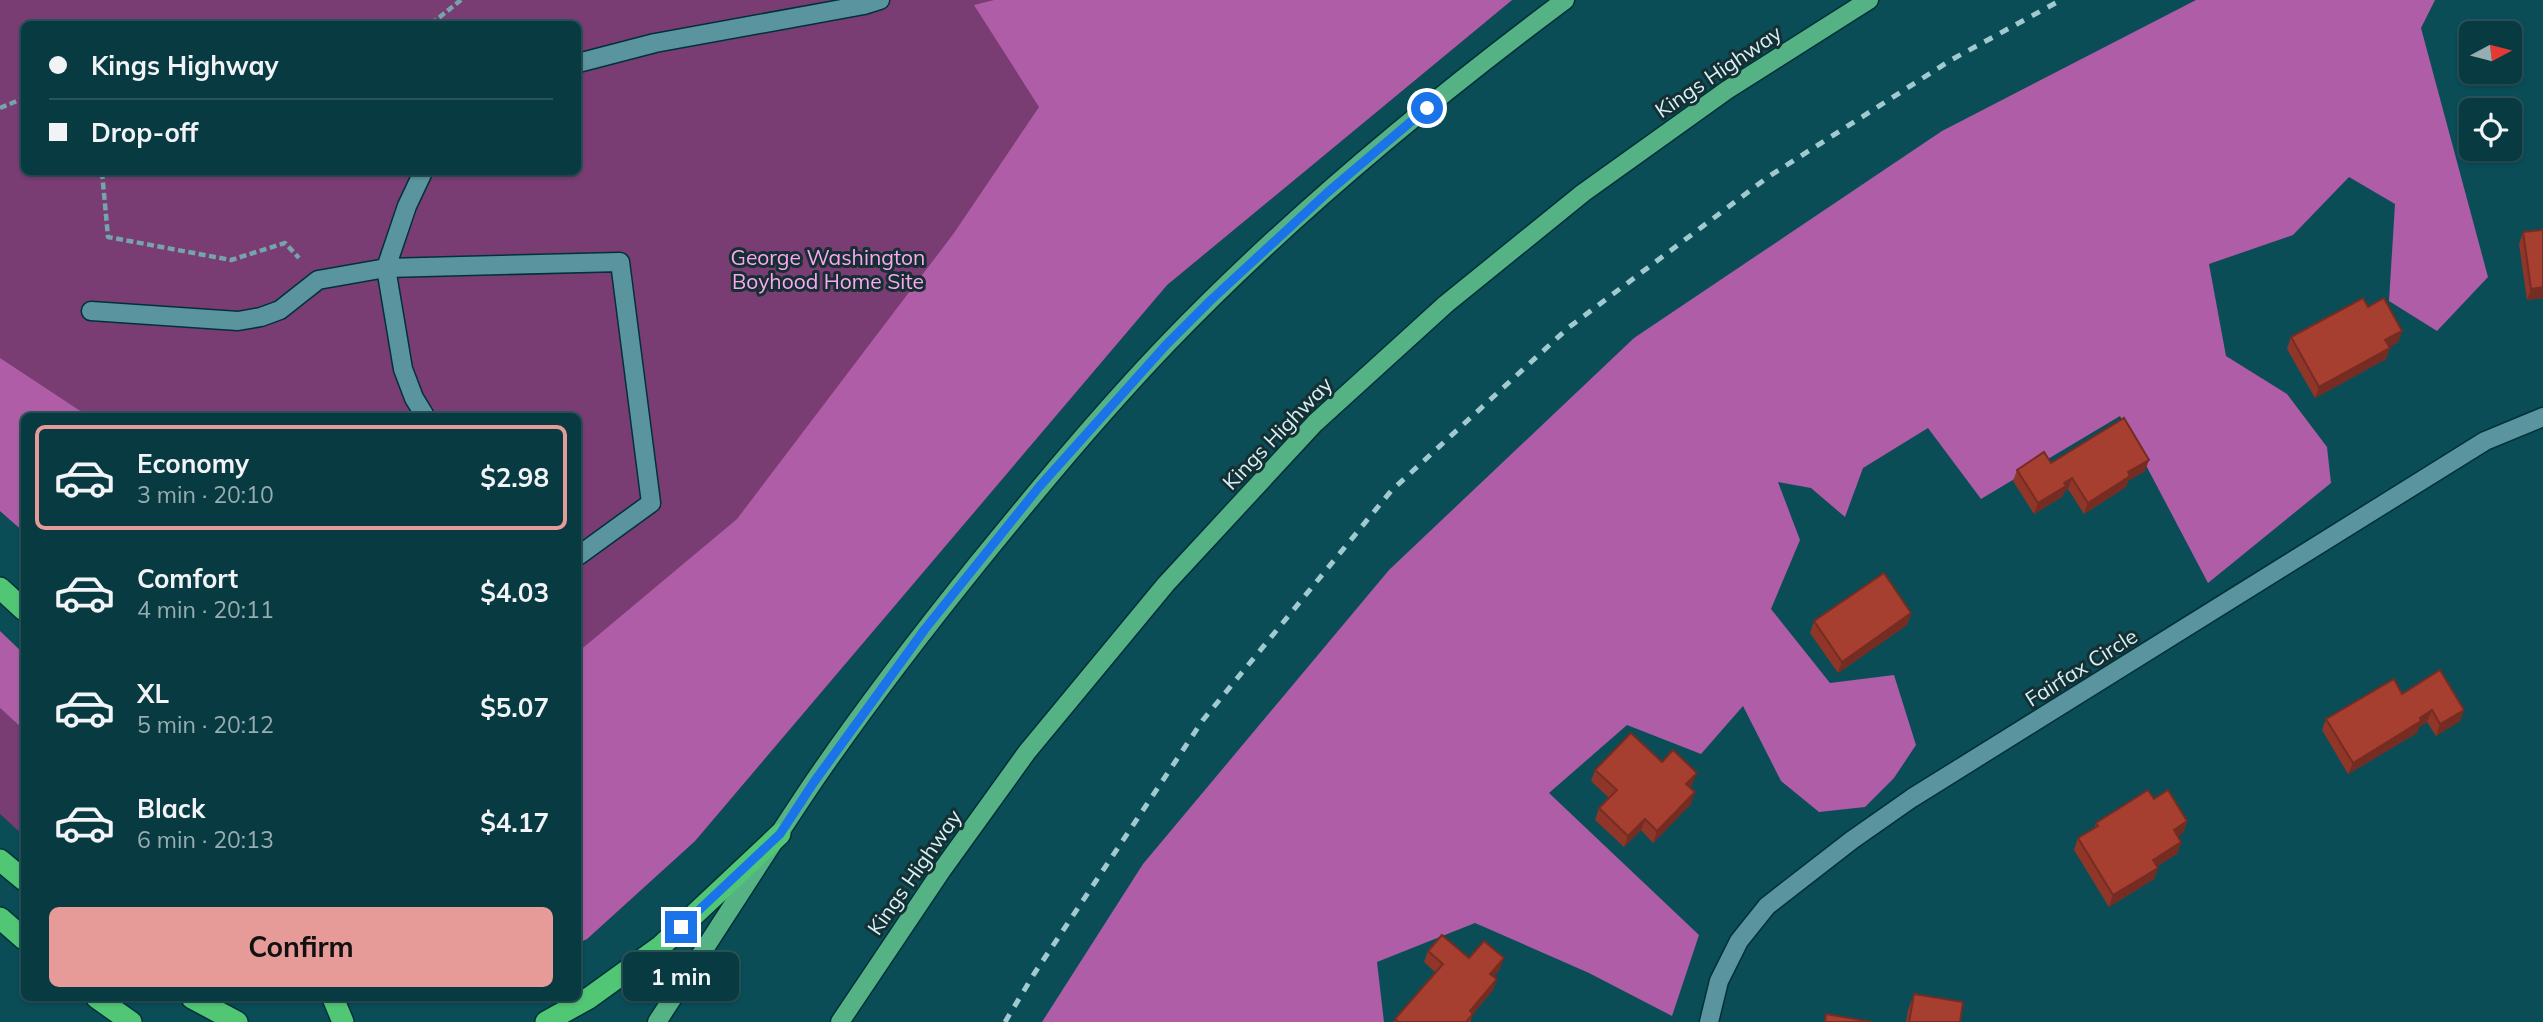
<!DOCTYPE html>
<meta charset="utf-8">
<style>
:root{--surface:#083a41;--page:#114148;--text:#f1f3f6;--muted:#98adb1;--line:#29545a;--accent:#e69b98}
body{margin:0;font-family:Mulish,sans-serif;background:var(--page);color:var(--text);height:100vh;display:flex;flex-direction:column;font-size:26px;white-space:nowrap}
*{box-sizing:border-box;margin:0}
p{font-size:23px;color:var(--muted)}
.icon{flex:none;width:38px;height:38px;fill:none;stroke:currentColor;stroke-width:2;stroke-linecap:round;stroke-linejoin:round}
.map{position:relative;flex:1;overflow:hidden}
.side{position:absolute;left:21px;top:413px;width:560px;height:588px;display:flex;flex-direction:column;background:var(--surface);border-radius:10px;box-shadow:0 2px 5px #0004,0 0 0 2px var(--line)}
.side>*{flex:none}
.guide{position:absolute;left:21px;top:21px;width:560px;height:154px;border-radius:10px;box-shadow:0 2px 5px #0004,0 0 0 2px var(--line);display:grid;align-content:center;height:154px;padding:0 28px;background:var(--surface)}
.needle{width:46px;rotate:83deg}
.buttons{position:absolute;left:2459px;top:21px;display:grid;gap:14px}
.buttons a{display:grid;place-items:center;width:63px;height:63px;border-radius:10px;background:var(--surface);box-shadow:0 2px 5px #0004,0 0 0 2px var(--line);font-size:35px}
.end{position:absolute;width:32px;height:32px;margin:-16px;border:9px solid #1a73e8;background:#fff;box-shadow:0 0 0 4px #fff}
.from{border-radius:50%}
.bubble{position:absolute;height:49px;border-radius:10px;background:var(--surface);box-shadow:0 2px 5px #0004,0 0 0 2px var(--line);font-size:23px;font-weight:700;line-height:49px;text-align:center}
.guide b{display:flex;align-items:center;gap:24px;height:66px;font-size:26px}
.guide b+b{border-top:2px solid var(--line)}
.guide i{width:18px;height:18px;background:var(--text)}
ul{padding:12px 0 0;list-style:none}
li{display:flex;align-items:center;gap:21px;height:105px;margin:0 14px 10px;padding:0 14px;border:4px solid transparent;border-radius:10px}
li div{flex:1}
li b{display:block;font-size:26px}
li em{font-style:normal;font-weight:700}
li.selected{border-color:var(--accent)}
li>.icon{width:63px;height:63px;stroke-width:1.5}
.primary-button{display:flex;gap:14px;margin-top:auto;padding:14px 28px}
.primary-button a{flex:1;height:80px;border-radius:10px;background:var(--accent);color:#111;font-size:28px;font-weight:700;line-height:80px;text-align:center}
.map>svg:first-child{display:block}
.green{fill:#793c73;fill-rule:evenodd}
.forest{fill:#ae5da6}
.lines{fill:none;stroke-linecap:round;stroke-linejoin:round}
.minor-casing{stroke:#003139;stroke-width:21}
.major-casing{stroke:#003139;stroke-width:21}
.highway-casing{stroke:#003139;stroke-width:24}
.path{stroke:#75a4ab;stroke-width:4.5;stroke-dasharray:7 3.5;stroke-linecap:butt}
.minor{stroke:#5a959f;stroke-width:18}
.major{stroke:#55b285;stroke-width:18}
.highway{stroke:#51c674;stroke-width:21}
.rail{stroke:#a2c9cf;stroke-width:5;stroke-dasharray:9 9;stroke-linecap:butt}
.wall{fill:#903629}
.shaded-wall{fill:#752c22}
.building{fill:#a73f30;stroke:#752c22;stroke-width:2}
.route{stroke:#1a73e8;stroke-width:9}
.labels{text-anchor:middle;dominant-baseline:central;stroke-width:6;stroke-linejoin:round;paint-order:stroke}
.street-label{font-size:21px;fill:#d4f2f7;stroke:#162f33}
.park-label{font-size:21px;fill:#fba7f2;stroke:#162f33}
</style>
<div class="map">
<svg width="2543" height="1022" viewBox="0 0 2543 1022">
<rect width="100%" height="100%" fill="#0a4d57"/>
<path class="green" d="M 0,0 L 1512,0 L 1167,285 L 695,841 L 587,939 L 578,943 L 578,416 L 24,416 L 24,532 L 0,511 ZM 24,24 L 578,24 L 578,172 L 24,172 Z
M 0,708 L 24,730 L 24,836 L 0,814 Z"/>
<path class="forest" d="M 994,0 L 1512,0 L 1167,285 L 695,841 L 587,939 L 578,943 L 578,652 L 737,519 L 954,233 L 1039,107 L 974,5 Z
M 2196,0 L 2435,0 L 2421,28 L 2488,277 L 2437,331 L 2389,301 L 2395,204 L 2349,177 L 2293,235 L 2209,264 L 2226,356 L 2287,394 L 2327,447 L 2331,483 L 2208,583 L 2120,416 L 1981,499 L 1928,428 L 1863,468 L 1845,517 L 1811,488 L 1778,482 L 1800,540 L 1771,609 L 1830,683 L 1894,675 L 1916,745 L 1894,778 L 1865,807 L 1819,812 L 1781,781 L 1743,706 L 1701,754 L 1627,725 L 1549,793 L 1699,935 L 1672,1016 L 1589,973 L 1475,923 L 1377,962 L 1384,1022 L 1042,1022 L 1143,864 L 1389,570 L 1634,338 L 1942,131 Z
M 0,358 L 88,416 L 24,416 L 24,532 L 0,511 Z
M 0,631 L 24,654 L 24,730 L 0,708 Z"/>
<g class="lines">
<defs>
<path id="minor" d="M 578,63 L 655,43 L 864,5 L 880,0
M 423,172 L 407,206 L 386,268 L 403,369 L 414,398 L 425,416
M 91,311 L 238,321 L 261,317 L 280,310 L 318,280 L 386,268 L 620,262 L 651,503 L 578,556
M 1709,1022 L 1719,981 L 1739,941 L 1767,906 L 1852,840 L 1912,798 L 2485,441 L 2543,417"/>
<path id="major" d="M 657,1022 C 709,943 759,863 812,784 C 864,708 920,635 978,563 C 1039,488 1101,413 1168,343 C 1289,217 1426,104 1565,0
M 840,1022 L 942,870 L 1027,752 L 1166,584 L 1315,423 L 1446,304 L 1583,193 L 1727,90 L 1869,0"/>
<path id="highway" d="M 0,588 L 24,610
M 0,860 L 24,880
M 0,918 L 24,939
M 97,998 L 131,1022
M 192,998 L 237,1022
M 333,998 L 343,1022
M 546,1022 L 589,998 L 661,946 L 780,834"/>
</defs>
<use href="#minor" class="minor-casing"/>
<use href="#major" class="major-casing"/>
<use href="#highway" class="highway-casing"/>
<path class="path" d="M 431,24 L 461,0
M 0,108 L 24,98
M 102,172 L 108,237 L 231,260 L 285,243 L 299,258"/>
<use href="#minor" class="minor"/>
<use href="#major" class="major"/>
<use href="#highway" class="highway"/>
<path class="rail" d="M 1005,1022 L 1034,974 L 1203,720 L 1391,491 L 1568,328 L 1768,177 L 1951,60 L 2061,0"/>
</g>
<path class="wall" d="M 2523,232 L 2543,298 L 2527,300 L 2519,244 Z
M 2368,307 L 2402,331 L 2398,342 L 2389,347 L 2386,359 L 2315,398 L 2287,349 L 2291,337 Z
M 2051,463 L 2145,471 L 2128,481 L 2126,487 L 2084,514 L 2068,489 L 2064,492 L 2062,497 L 2034,514 L 2013,481 L 2017,470 Z
M 1911,613 L 1907,625 L 1838,673 L 1810,633 L 1814,621 Z
M 2402,694 L 2464,710 L 2460,721 L 2436,736 L 2427,722 L 2419,727 L 2417,733 L 2348,774 L 2322,730 L 2326,719 Z
M 1662,762 L 1692,785 L 1690,787 L 1691,804 L 1653,843 L 1641,830 L 1624,847 L 1595,820 L 1599,808 L 1609,798 L 1591,781 L 1595,770 Z
M 2154,799 L 2187,821 L 2183,833 L 2177,836 L 2181,842 L 2177,854 L 2157,866 L 2158,868 L 2154,879 L 2109,907 L 2074,850 L 2078,838 L 2094,829 L 2096,823 Z
M 1428,951 L 1469,958 L 1500,969 L 1494,976 L 1493,990 L 1473,1014 L 1470,1022 L 1394,1022 L 1395,1019 L 1436,973 L 1424,962 Z
M 1914,994 L 1960,1022 L 1906,1022 L 1908,1010 Z"/>
<path class="shaded-wall" d="M 2543,287 L 2543,298 L 2527,300 L 2531,289 Z
M 2402,331 L 2398,342 L 2381,352 L 2385,340 Z
M 2390,348 L 2386,359 L 2315,398 L 2319,387 Z
M 2149,460 L 2145,471 L 2128,481 L 2126,487 L 2084,514 L 2088,503 L 2128,472 Z
M 2072,478 L 2068,489 L 2064,492 L 2062,497 L 2034,514 L 2038,503 L 2064,483 Z
M 1911,613 L 1907,625 L 1838,673 L 1842,662 Z
M 2432,710 L 2427,722 L 2419,727 L 2417,733 L 2348,774 L 2353,763 Z
M 2464,710 L 2460,721 L 2436,736 L 2440,724 Z
M 1697,773 L 1692,785 L 1682,795 L 1686,784 Z
M 1695,792 L 1691,804 L 1653,843 L 1657,831 Z
M 1645,819 L 1641,830 L 1624,847 L 1628,836 Z
M 2187,821 L 2183,833 L 2170,841 L 2174,830 Z
M 2181,842 L 2177,854 L 2149,871 L 2153,860 Z
M 2158,868 L 2154,879 L 2109,907 L 2113,895 Z
M 1504,958 L 1500,969 L 1486,985 L 1490,974 Z
M 1497,979 L 1493,990 L 1466,1022 L 1470,1011 Z"/>
<path class="building" d="M 2543,230 L 2543,287 L 2531,289 L 2523,232 Z
M 2363,298 L 2368,307 L 2384,298 L 2402,331 L 2385,340 L 2390,348 L 2319,387 L 2291,337 Z
M 2124,418 L 2149,460 L 2128,472 L 2130,476 L 2088,503 L 2072,478 L 2064,483 L 2066,486 L 2038,503 L 2017,470 L 2044,452 L 2051,463 Z
M 1884,573 L 1911,613 L 1842,662 L 1814,621 Z
M 2440,670 L 2464,710 L 2440,724 L 2432,710 L 2420,718 L 2421,721 L 2353,763 L 2326,719 L 2394,679 L 2402,694 Z
M 1631,733 L 1662,762 L 1673,750 L 1697,773 L 1686,784 L 1695,792 L 1657,831 L 1645,819 L 1628,836 L 1599,808 L 1617,790 L 1595,770 Z
M 2148,790 L 2154,799 L 2168,790 L 2187,821 L 2174,830 L 2181,842 L 2153,860 L 2158,868 L 2113,895 L 2078,838 L 2098,826 L 2096,823 Z
M 1442,935 L 1469,958 L 1484,941 L 1504,958 L 1490,974 L 1497,979 L 1470,1011 L 1473,1014 L 1467,1021 L 1468,1022 L 1398,1022 L 1395,1019 L 1443,964 L 1428,951 Z
M 1914,994 L 1963,1002 L 1960,1022 L 1909,1022 Z
M 1826,1014 L 1872,1022 L 1825,1022 Z"/>
<g class="lines">
<path class="route" d="M 681,927 L 780,834 L 814,782 L 925,629 L 1039,487 L 1166,345 L 1211,300 L 1328,192 L 1427,108"/>
</g>
<g class="labels">
<g class="street-label">
<text transform="translate(1718 71) rotate(-34)">Kings Highway</text>
<text transform="translate(1277 433) rotate(-46)">Kings Highway</text>
<text transform="translate(2081 667) rotate(-32)">Fairfax Circle</text>
<text transform="translate(914 872) rotate(-55)">Kings Highway</text>
</g>
<g class="park-label">
<text x="828" y="257">George Washington<tspan x="828" dy="24">Boyhood Home Site</tspan></text>
</g>
</g>
</svg>
<div class="buttons">
<a><svg class="needle" viewBox="-14 -14 28 28"><path d="M0-13l5 13h-10z" fill="#e53935"/><path d="M0 13l5-13h-10z" fill="#98adb1"/></svg></a>
<a><svg class="icon" aria-label="locate" viewBox="0 0 24 24"><circle cx="12" cy="12" r="6"/><path d="M12 2v4M12 18v4M2 12h4M18 12h4"/></svg></a>
</div>
<i class="end from" style="left:1427px;top:108px"></i>
<i class="end" style="left:681px;top:927px"></i>
<div class="bubble" style="left:623px;top:952px;width:116px">1 min</div>
<div class="guide">
<b><i class="from"></i>Kings Highway</b>
<b><i></i>Drop-off</b>
</div>
<section class="side">
<ul>
<li class="selected"><svg class="icon" aria-label="car" viewBox="0 0 24 24"><path d="M5 17H2v-5l4-1 3-4h7l3 4 3 1v5h-3M9 17h6M6 11h13"/><circle cx="7" cy="17" r="2"/><circle cx="17" cy="17" r="2"/></svg><div><b>Economy</b><p>3 min · 20:10</p></div><em>$2.98</em></li>
<li><svg class="icon" aria-label="car" viewBox="0 0 24 24"><path d="M5 17H2v-5l4-1 3-4h7l3 4 3 1v5h-3M9 17h6M6 11h13"/><circle cx="7" cy="17" r="2"/><circle cx="17" cy="17" r="2"/></svg><div><b>Comfort</b><p>4 min · 20:11</p></div><em>$4.03</em></li>
<li><svg class="icon" aria-label="car" viewBox="0 0 24 24"><path d="M5 17H2v-5l4-1 3-4h7l3 4 3 1v5h-3M9 17h6M6 11h13"/><circle cx="7" cy="17" r="2"/><circle cx="17" cy="17" r="2"/></svg><div><b>XL</b><p>5 min · 20:12</p></div><em>$5.07</em></li>
<li><svg class="icon" aria-label="car" viewBox="0 0 24 24"><path d="M5 17H2v-5l4-1 3-4h7l3 4 3 1v5h-3M9 17h6M6 11h13"/><circle cx="7" cy="17" r="2"/><circle cx="17" cy="17" r="2"/></svg><div><b>Black</b><p>6 min · 20:13</p></div><em>$4.17</em></li>
</ul>
<div class="primary-button"><a>Confirm</a></div>
</section>
</div>
